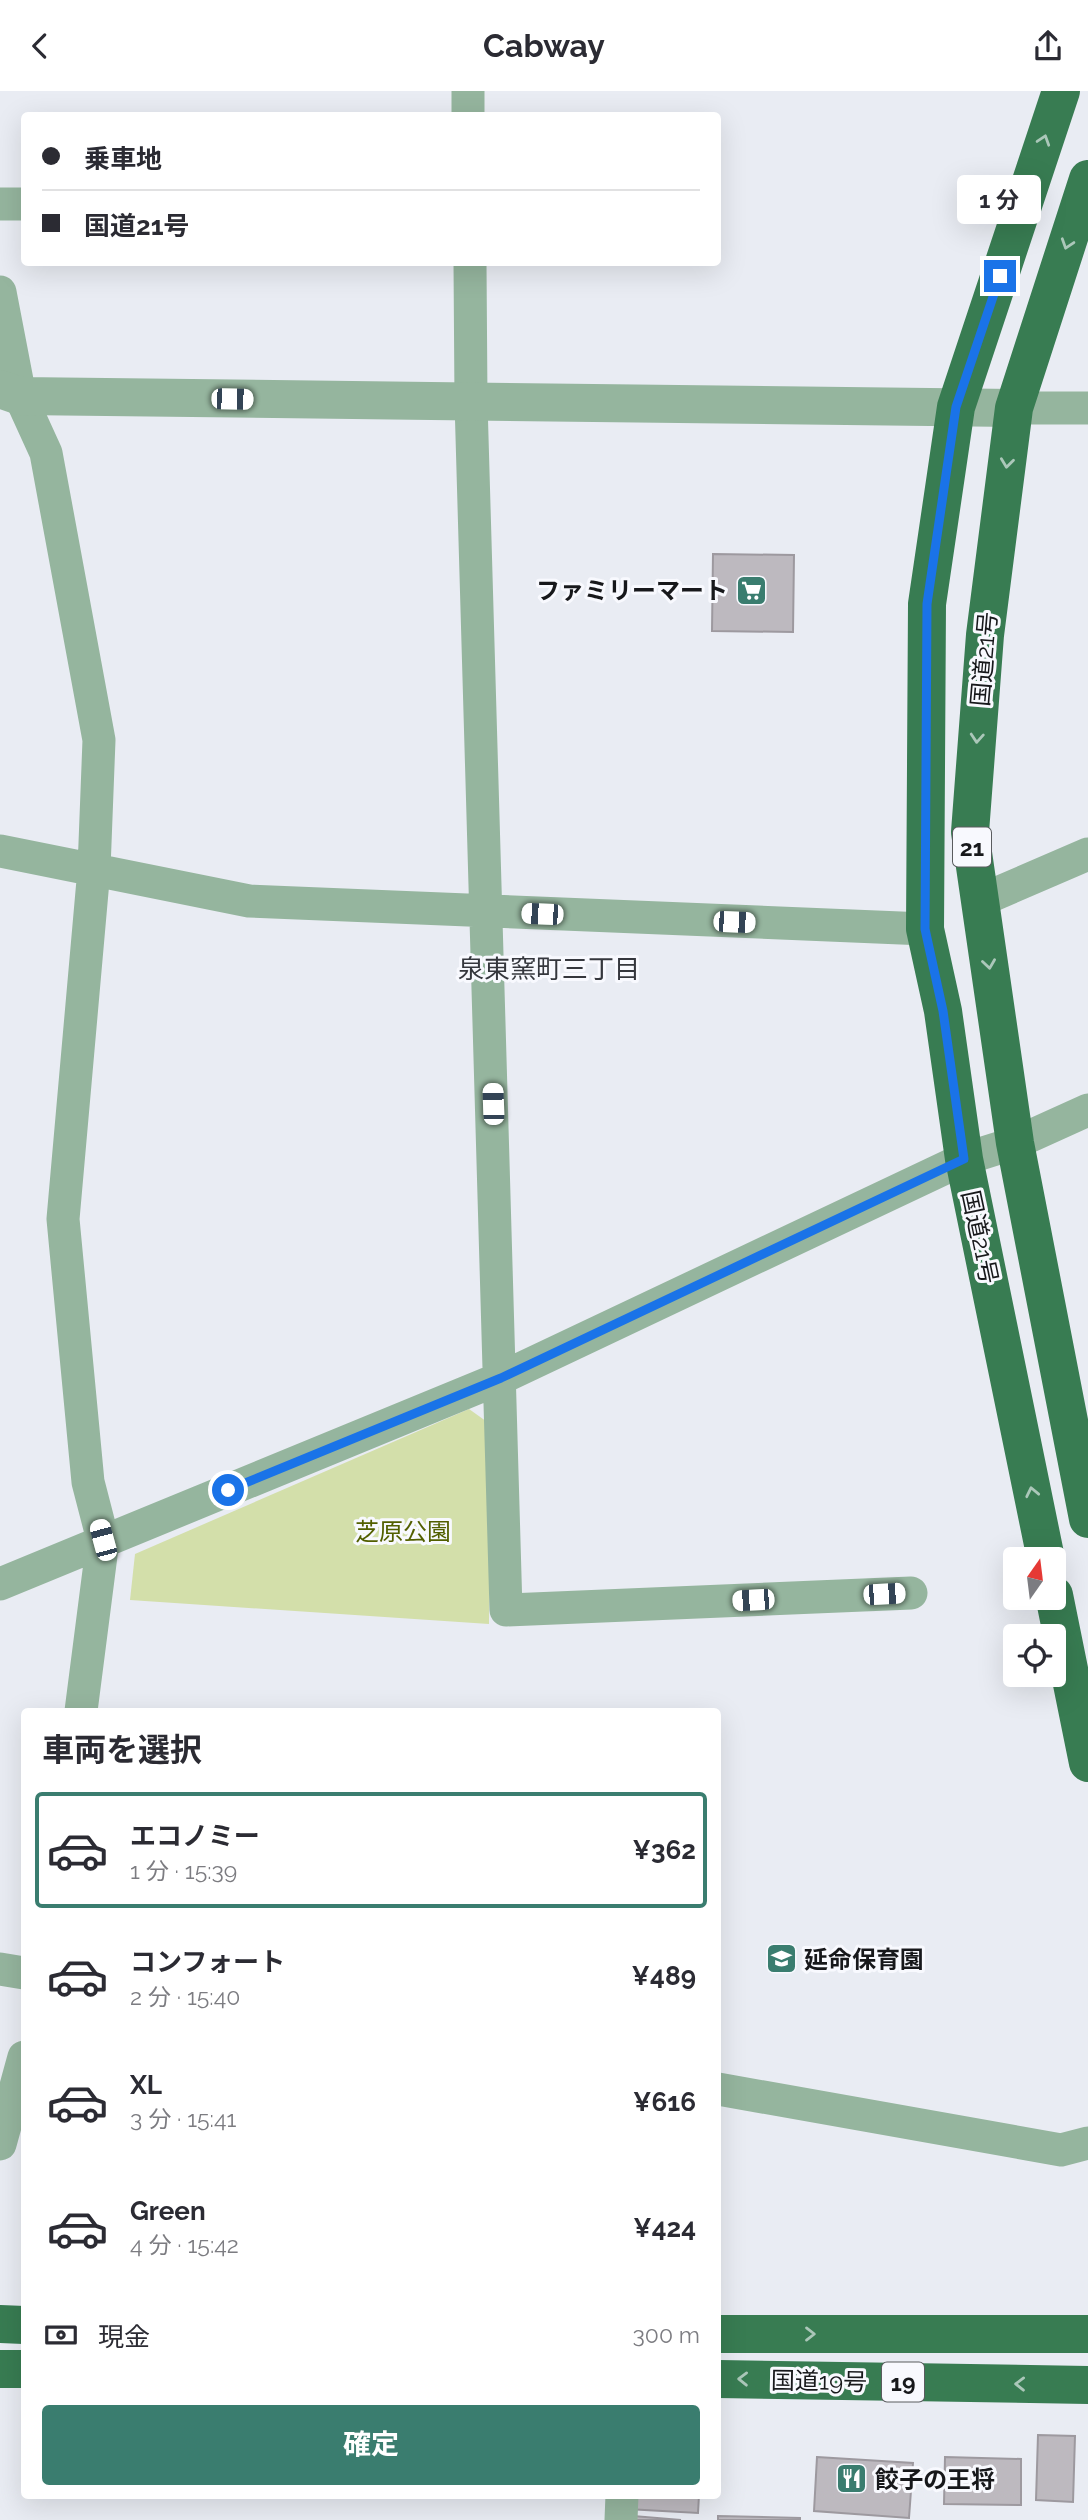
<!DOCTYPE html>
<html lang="ja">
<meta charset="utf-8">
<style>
:root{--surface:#fff;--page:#f2f2f3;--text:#2b2b33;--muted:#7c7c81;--line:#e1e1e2;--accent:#3a7d6f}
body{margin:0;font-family:Raleway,"Noto Sans JP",sans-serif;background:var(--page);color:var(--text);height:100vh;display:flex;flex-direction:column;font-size:26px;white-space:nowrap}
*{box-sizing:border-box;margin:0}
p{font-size:23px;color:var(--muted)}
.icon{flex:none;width:38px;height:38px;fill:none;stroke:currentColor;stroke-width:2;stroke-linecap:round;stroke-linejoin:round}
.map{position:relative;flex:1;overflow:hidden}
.side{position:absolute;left:21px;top:1617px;width:700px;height:791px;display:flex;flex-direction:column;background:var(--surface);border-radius:7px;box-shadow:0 7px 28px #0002}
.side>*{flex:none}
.banner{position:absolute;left:21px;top:21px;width:700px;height:154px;border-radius:7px;box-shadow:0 7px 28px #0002;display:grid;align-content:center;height:154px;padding:0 21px;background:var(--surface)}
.needle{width:46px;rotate:14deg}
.tools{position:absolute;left:1003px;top:1456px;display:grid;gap:14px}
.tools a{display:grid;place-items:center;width:63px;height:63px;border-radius:7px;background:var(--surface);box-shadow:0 7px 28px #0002;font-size:35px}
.end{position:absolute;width:32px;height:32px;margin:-16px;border:9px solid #1a73e8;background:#fff;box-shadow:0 0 0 4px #fff}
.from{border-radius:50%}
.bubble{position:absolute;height:49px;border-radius:7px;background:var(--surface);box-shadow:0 7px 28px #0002;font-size:23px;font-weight:700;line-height:49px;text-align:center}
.car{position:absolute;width:21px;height:42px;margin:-21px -10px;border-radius:9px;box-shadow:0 0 5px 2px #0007;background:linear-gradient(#fff 24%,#345 0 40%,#fff 0 76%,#345 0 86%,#fff 0)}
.banner b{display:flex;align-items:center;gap:24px;height:66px;font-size:26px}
.banner b+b{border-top:2px solid var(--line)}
.banner i{width:18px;height:18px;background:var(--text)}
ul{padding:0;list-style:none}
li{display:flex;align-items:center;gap:21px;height:116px;margin:0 14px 10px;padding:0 7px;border:4px solid transparent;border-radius:7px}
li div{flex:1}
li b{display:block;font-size:26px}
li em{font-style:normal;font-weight:700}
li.selected{border-color:var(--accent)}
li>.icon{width:63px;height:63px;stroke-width:1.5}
h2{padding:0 21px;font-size:32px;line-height:84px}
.pay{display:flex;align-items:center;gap:18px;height:77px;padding:0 21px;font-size:26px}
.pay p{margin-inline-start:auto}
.button{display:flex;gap:14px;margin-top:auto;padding:14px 21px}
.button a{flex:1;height:80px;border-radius:7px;background:var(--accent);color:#fff;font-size:28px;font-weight:700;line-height:80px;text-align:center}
header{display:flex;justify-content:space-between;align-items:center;height:91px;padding:0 21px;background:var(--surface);font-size:32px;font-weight:700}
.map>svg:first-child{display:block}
.green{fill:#d3dfaa}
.building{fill:#bdb9bf;stroke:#9d999f;stroke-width:2}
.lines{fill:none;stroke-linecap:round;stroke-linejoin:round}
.minor{stroke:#95b59e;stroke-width:33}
.tertiary{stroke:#95b59e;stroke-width:38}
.trunk{stroke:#387c52;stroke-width:38}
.oneway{stroke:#abc7b9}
.route{stroke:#1a73e8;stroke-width:9}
.labels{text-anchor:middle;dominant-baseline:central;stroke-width:6;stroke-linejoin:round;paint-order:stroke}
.shield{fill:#f8f9fe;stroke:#5a5c5f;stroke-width:2}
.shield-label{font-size:23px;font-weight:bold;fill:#17181b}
.poi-label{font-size:24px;font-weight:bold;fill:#17181b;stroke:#f8f9fe;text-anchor:start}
.street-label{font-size:24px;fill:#17181b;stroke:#f8f9fe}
.park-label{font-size:24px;fill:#525f00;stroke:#f8f9fe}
.neighbourhood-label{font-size:26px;fill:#35373d;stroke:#f8f9fe}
</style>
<header><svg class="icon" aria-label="back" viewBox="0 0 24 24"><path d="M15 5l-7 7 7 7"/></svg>Cabway<svg class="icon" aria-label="share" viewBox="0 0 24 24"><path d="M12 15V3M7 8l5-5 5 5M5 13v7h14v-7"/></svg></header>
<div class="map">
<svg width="1088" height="2429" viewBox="0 0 1088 2429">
<rect width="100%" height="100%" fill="#e9ecf3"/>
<path class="green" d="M 469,1318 L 490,1333 L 489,1533 L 130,1509 L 135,1463 Z"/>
<path class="building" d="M 713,463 L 794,464 L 793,541 L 712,540 Z
M 1038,2344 L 1075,2345 L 1073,2411 L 1036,2409 Z
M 817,2366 L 913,2372 L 909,2427 L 814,2420 Z
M 945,2366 L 1021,2368 L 1021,2414 L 944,2413 Z
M 628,2404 L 699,2404 L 698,2422 L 627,2418 Z
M 633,2425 L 681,2429 L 633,2429 Z
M 718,2425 L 800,2427 L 800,2429 L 718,2429 Z"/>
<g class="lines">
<path class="minor" d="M 468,0 L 468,24
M 0,113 L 24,113
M 470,172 L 471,311 L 506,1519 L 911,1502
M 0,201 L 20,305 L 46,362 L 99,649 L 94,778 L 63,1128 L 88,1391 L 103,1449 L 81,1620
M 1014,317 L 1088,317
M 0,760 L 249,810 L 925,838
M 979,810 L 1088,763
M 0,1493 L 501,1287 L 964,1068 L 1015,1052 L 1088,1019
M 0,1878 L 24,1882
M 718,1998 L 1061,2059 L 1088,2052
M 0,2053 L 24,1966
M 621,2429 L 622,2404"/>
<path class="tertiary" d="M 0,298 L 20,305 L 1014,317"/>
<path class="trunk" d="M 1088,88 L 1014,317 L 985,544 L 970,741 L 1015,1052 L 1088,1428
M 1046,1468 L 964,1068 L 943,920 L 925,838 L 927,513 L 956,316 L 1061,0
M 1054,1504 L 1088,1672
M 0,2233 L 24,2234
M 718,2243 L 1088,2243
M 0,2278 L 24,2278
M 718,2288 L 1088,2294"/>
</g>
<defs><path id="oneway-chevron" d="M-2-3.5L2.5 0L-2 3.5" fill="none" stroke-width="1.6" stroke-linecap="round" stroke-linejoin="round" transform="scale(1.75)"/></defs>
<g class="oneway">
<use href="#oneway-chevron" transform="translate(1044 49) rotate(-72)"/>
<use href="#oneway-chevron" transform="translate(1067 153) rotate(108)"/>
<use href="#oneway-chevron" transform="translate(1007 372) rotate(97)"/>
<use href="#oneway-chevron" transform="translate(977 647) rotate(94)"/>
<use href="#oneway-chevron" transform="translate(989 873) rotate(82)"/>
<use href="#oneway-chevron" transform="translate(1032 1401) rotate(-102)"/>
<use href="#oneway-chevron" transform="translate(810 2243)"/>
<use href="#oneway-chevron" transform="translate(743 2288) rotate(-179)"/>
<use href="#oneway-chevron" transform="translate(1020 2293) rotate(-179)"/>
</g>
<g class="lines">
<path class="route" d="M 228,1399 L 501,1287 L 964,1068 L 943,920 L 925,838 L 927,513 L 956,316 L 1000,185"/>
</g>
<defs>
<symbol id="supermarket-square" viewBox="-11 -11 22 22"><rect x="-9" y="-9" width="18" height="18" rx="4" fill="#3a7d6f" stroke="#f8f9fe"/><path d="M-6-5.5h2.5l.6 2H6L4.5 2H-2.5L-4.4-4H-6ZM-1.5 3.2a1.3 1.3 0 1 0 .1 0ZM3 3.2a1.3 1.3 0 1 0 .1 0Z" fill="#fff"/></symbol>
<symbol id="school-square" viewBox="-11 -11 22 22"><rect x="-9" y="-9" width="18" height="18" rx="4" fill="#3a7d6f" stroke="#f8f9fe"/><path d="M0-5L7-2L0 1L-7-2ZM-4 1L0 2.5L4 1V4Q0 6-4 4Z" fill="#fff"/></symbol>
<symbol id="restaurant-square" viewBox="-11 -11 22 22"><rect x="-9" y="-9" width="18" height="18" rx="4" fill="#3a7d6f" stroke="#f8f9fe"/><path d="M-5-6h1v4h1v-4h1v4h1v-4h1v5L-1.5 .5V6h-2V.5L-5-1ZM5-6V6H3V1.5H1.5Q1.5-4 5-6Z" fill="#fff"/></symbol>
</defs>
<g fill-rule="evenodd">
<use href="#supermarket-square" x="734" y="482" width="35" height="35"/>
<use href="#school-square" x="764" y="1850" width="35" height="35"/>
<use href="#restaurant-square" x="834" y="2370" width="35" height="35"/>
</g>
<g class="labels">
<g class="shield">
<rect x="953" y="736.5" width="38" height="39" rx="5"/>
<rect x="882" y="2271.5" width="42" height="39" rx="5"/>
</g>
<g class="shield-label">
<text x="972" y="756">21</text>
<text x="903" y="2291">19</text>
</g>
<g class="poi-label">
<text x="728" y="499" text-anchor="end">ファミリーマート</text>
<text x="804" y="1868">延命保育園</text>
<text x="875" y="2388">餃子の王将</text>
</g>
<g class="street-label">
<text transform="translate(984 568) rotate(-85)">国道21号</text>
<text transform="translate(980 1146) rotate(78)">国道21号</text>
<text transform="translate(819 2290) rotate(1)">国道19号</text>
</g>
<g class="park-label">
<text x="403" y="1440">芝原公園</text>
</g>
<g class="neighbourhood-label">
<text x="549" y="878">泉東窯町三丁目</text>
</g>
</g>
</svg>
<div class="tools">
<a><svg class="needle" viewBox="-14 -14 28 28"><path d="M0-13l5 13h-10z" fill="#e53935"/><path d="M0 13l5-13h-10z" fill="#7c7c81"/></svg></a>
<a><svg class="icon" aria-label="locate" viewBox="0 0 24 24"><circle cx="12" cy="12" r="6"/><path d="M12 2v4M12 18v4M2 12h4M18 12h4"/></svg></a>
</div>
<i class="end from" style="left:228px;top:1399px"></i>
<i class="end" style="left:1000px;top:185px"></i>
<div class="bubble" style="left:957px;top:84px;width:84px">1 分</div>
<i class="car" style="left:232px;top:308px;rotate:91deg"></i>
<i class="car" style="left:542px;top:823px;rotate:272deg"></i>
<i class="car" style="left:734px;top:831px;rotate:92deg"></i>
<i class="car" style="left:493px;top:1013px;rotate:358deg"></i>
<i class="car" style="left:103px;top:1449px;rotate:345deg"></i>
<i class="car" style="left:884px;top:1503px;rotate:87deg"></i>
<i class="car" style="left:753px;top:1509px;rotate:267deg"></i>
<div class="banner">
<b><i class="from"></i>乗車地</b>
<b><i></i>国道21号</b>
</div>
<section class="side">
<h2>車両を選択</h2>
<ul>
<li class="selected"><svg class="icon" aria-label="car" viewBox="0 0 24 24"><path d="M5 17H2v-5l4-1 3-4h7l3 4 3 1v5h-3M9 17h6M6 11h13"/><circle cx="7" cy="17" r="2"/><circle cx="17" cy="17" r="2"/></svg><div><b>エコノミー</b><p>1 分 · 15:39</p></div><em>¥362</em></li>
<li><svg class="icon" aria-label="car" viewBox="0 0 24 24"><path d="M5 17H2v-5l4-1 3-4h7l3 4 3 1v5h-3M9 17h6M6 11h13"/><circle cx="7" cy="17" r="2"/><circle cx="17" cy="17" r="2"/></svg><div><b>コンフォート</b><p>2 分 · 15:40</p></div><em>¥489</em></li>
<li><svg class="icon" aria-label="car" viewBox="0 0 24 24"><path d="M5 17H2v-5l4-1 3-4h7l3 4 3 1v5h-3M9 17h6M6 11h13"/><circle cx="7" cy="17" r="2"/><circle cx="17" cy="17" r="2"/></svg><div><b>XL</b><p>3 分 · 15:41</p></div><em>¥616</em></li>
<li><svg class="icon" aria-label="car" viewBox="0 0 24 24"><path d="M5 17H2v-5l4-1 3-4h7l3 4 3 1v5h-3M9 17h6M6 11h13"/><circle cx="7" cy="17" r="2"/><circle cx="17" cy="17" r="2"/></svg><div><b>Green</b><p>4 分 · 15:42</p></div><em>¥424</em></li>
</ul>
<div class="pay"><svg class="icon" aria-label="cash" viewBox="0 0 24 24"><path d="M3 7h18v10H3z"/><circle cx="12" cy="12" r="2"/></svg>現金<p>300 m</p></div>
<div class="button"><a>確定</a></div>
</section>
</div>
